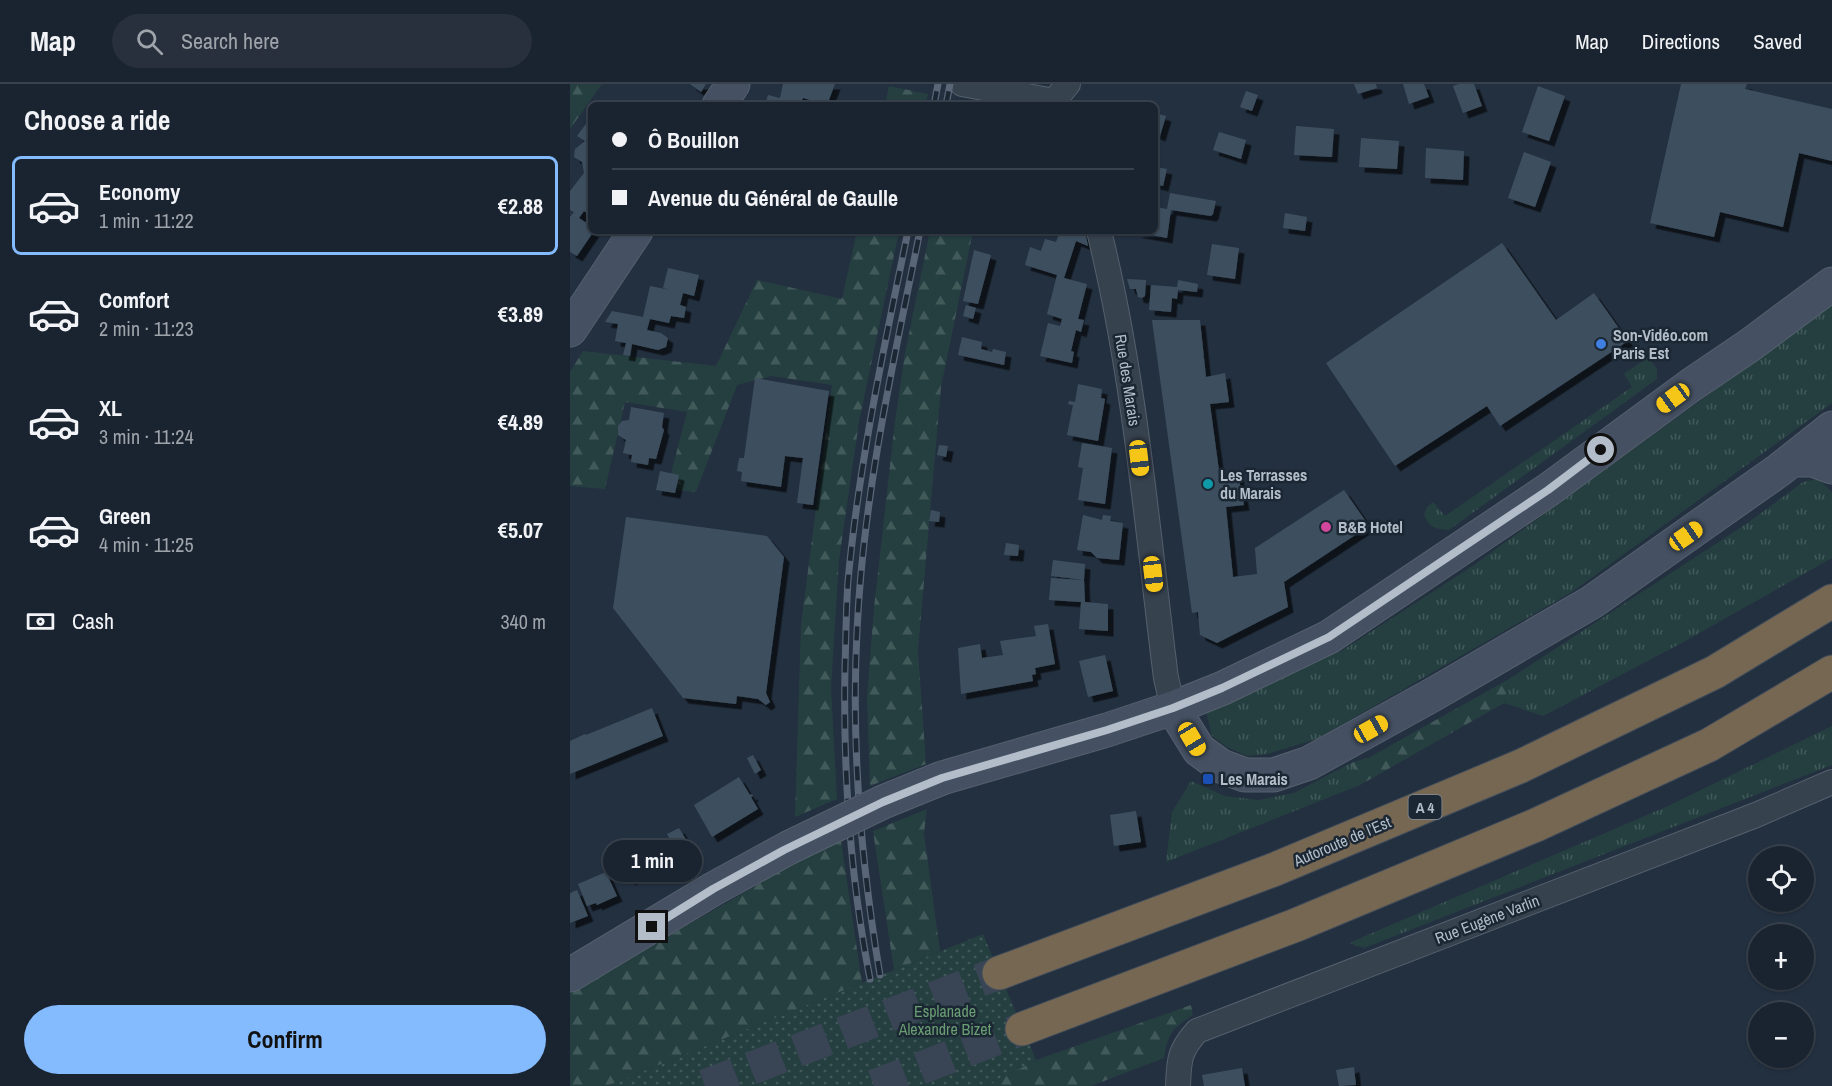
<!DOCTYPE html>
<meta charset="utf-8">
<style>
:root{--surface:#1a2430;--page:#27303c;--text:#f1f3f6;--muted:#9fa4ab;--line:#38414c;--accent:#84bafe}
body{margin:0;font-family:"Archivo Narrow",sans-serif;background:var(--page);color:var(--text);height:100vh;display:flex;flex-direction:column;font-size:22px;white-space:nowrap}
*{box-sizing:border-box;margin:0}
p{font-size:20px;color:var(--muted)}
.icon{flex:none;width:33px;height:33px;fill:none;stroke:currentColor;stroke-width:2;stroke-linecap:round;stroke-linejoin:round}
.map{position:relative;flex:1;overflow:hidden}
.side{display:flex;flex-direction:column;background:var(--surface);width:570px}
.side>*{flex:none}
.banner{position:absolute;left:18px;top:18px;width:570px;height:132px;border-radius:9px;box-shadow:0 2px 4px #0004,0 0 0 2px var(--line);display:grid;align-content:center;height:132px;padding:0 24px;background:var(--surface)}
.fabs{position:absolute;left:1178px;top:762px;display:grid;gap:12px}
.fabs a{display:grid;place-items:center;width:66px;height:66px;border-radius:50%;background:var(--surface);box-shadow:0 2px 4px #0004,0 0 0 2px var(--line);font-size:30px}
.end{position:absolute;width:27px;height:27px;margin:-14px;border:8px solid #b3bdca;background:#111;box-shadow:0 0 0 3px #111}
.from{border-radius:50%}
.bubble{position:absolute;height:42px;border-radius:21px;background:var(--surface);box-shadow:0 2px 4px #0004,0 0 0 2px var(--line);font-size:20px;font-weight:700;line-height:42px;text-align:center}
.car{position:absolute;width:18px;height:36px;margin:-18px -9px;border-radius:8px;box-shadow:0 0 4px 2px #0007;background:linear-gradient(#f5c518 24%,#345 0 40%,#f5c518 0 76%,#345 0 86%,#f5c518 0)}
.banner b{display:flex;align-items:center;gap:21px;height:57px;font-size:22px}
.banner b+b{border-top:2px solid var(--line)}
.banner i{width:15px;height:15px;background:var(--text)}
ul{padding:0;list-style:none}
li{display:flex;align-items:center;gap:18px;height:99px;margin:0 12px 9px;padding:0 12px;border:3px solid transparent;border-radius:9px}
li div{flex:1}
li b{display:block;font-size:22px}
li em{font-style:normal;font-weight:700}
li.current{border-color:var(--accent)}
li>.icon{width:54px;height:54px;stroke-width:1.5}
h2{padding:0 24px;font-size:27px;line-height:72px}
.pay{display:flex;align-items:center;gap:15px;height:66px;padding:0 24px;font-size:22px}
.pay p{margin-inline-start:auto}
.button{display:flex;gap:12px;margin-top:auto;padding:12px 24px}
.button a{flex:1;height:69px;border-radius:36px;background:var(--accent);color:#111;font-size:24px;font-weight:700;line-height:69px;text-align:center}
header{display:flex;align-items:center;gap:36px;box-sizing:border-box;height:84px;padding:0 30px;background:var(--surface);border-bottom:2px solid var(--line)}
header strong{font-size:28px}
nav{display:flex;gap:33px;margin-inline-start:auto;font-size:21px}
.search{width:420px;height:54px;background:var(--page);display:flex;align-items:center;gap:15px;box-sizing:border-box;padding:0 21px;border-radius:33px;color:var(--muted);font-size:22px}
main{display:flex;flex:1;min-height:0}
.map>svg:first-child{display:block}
.grass{fill:url(#grass-tufts)}
.forest{fill:url(#forest-firs)}
.park{fill:url(#park-dots)}
.building{fill:#3e4f5f;filter:url(#shadow)}
.lines{fill:none;stroke-linecap:round;stroke-linejoin:round}
.highway-tunnel{stroke:#394555;stroke-width:33;stroke-dasharray:33 16;stroke-linecap:butt}
.street-casing{stroke:#55606d;stroke-width:26}
.secondary-casing{stroke:#55606d;stroke-width:35}
.highway-casing{stroke:#424d5a;stroke-width:35}
.street{stroke:#37424f;stroke-width:24}
.secondary{stroke:#455163;stroke-width:33}
.highway{stroke:#766753;stroke-width:33}
.rail-casing{stroke:#596677;stroke-width:7}
.rail{stroke:#1c2734;stroke-width:4.5;stroke-dasharray:14;stroke-linecap:butt}
.secondary-bridge-casing{stroke:#55606d;stroke-width:35;stroke-linecap:butt}
.secondary-bridge{stroke:#455163;stroke-width:33}
.route{stroke:#b3bdca;stroke-width:8}
.shop-dot{fill:#3f7fe0;stroke:#1c2734;stroke-width:2}
.culture-dot{fill:#0f9aa8;stroke:#1c2734;stroke-width:2}
.hotel-dot{fill:#d1479c;stroke:#1c2734;stroke-width:2}
.transit-dot{fill:#1a4fb4;stroke:#1c2734;stroke-width:2}
.labels{text-anchor:middle;dominant-baseline:central;stroke-width:5;stroke-linejoin:round;paint-order:stroke}
.shield{fill:#1c2734;stroke:#86909d;stroke-width:1.5}
.shield-label{font-size:15px;font-weight:bold;fill:#b3bdca}
.poi-label{font-size:16px;font-weight:bold;fill:#b3bdca;stroke:#1c2734;text-anchor:start}
.street-label{font-size:16px;fill:#b3bdca;stroke:#1c2734}
.park-label{font-size:16px;fill:#699d72;stroke:#1c2734}
</style>
<header>
<strong>Map</strong>
<div class="search"><svg class="icon" aria-label="search" viewBox="0 0 24 24"><circle cx="10" cy="10" r="6"/><path d="M15 15l6 6"/></svg>Search here</div>
<nav><a>Map</a><a>Directions</a><a>Saved</a></nav>
</header>
<main>
<section class="side">
<h2>Choose a ride</h2>
<ul>
<li class="current"><svg class="icon" aria-label="car" viewBox="0 0 24 24"><path d="M5 17H2v-5l4-1 3-4h7l3 4 3 1v5h-3M9 17h6M6 11h13"/><circle cx="7" cy="17" r="2"/><circle cx="17" cy="17" r="2"/></svg><div><b>Economy</b><p>1 min · 11:22</p></div><em>€2.88</em></li>
<li><svg class="icon" aria-label="car" viewBox="0 0 24 24"><path d="M5 17H2v-5l4-1 3-4h7l3 4 3 1v5h-3M9 17h6M6 11h13"/><circle cx="7" cy="17" r="2"/><circle cx="17" cy="17" r="2"/></svg><div><b>Comfort</b><p>2 min · 11:23</p></div><em>€3.89</em></li>
<li><svg class="icon" aria-label="car" viewBox="0 0 24 24"><path d="M5 17H2v-5l4-1 3-4h7l3 4 3 1v5h-3M9 17h6M6 11h13"/><circle cx="7" cy="17" r="2"/><circle cx="17" cy="17" r="2"/></svg><div><b>XL</b><p>3 min · 11:24</p></div><em>€4.89</em></li>
<li><svg class="icon" aria-label="car" viewBox="0 0 24 24"><path d="M5 17H2v-5l4-1 3-4h7l3 4 3 1v5h-3M9 17h6M6 11h13"/><circle cx="7" cy="17" r="2"/><circle cx="17" cy="17" r="2"/></svg><div><b>Green</b><p>4 min · 11:25</p></div><em>€5.07</em></li>
</ul>
<div class="pay"><svg class="icon" aria-label="cash" viewBox="0 0 24 24"><path d="M3 7h18v10H3z"/><circle cx="12" cy="12" r="2"/></svg>Cash<p>340 m</p></div>
<div class="button"><a>Confirm</a></div>
</section>
<div class="map">
<svg width="1262" height="1002" viewBox="0 0 1262 1002">
<defs>
<pattern id="grass-tufts" width="24" height="20" patternUnits="userSpaceOnUse" patternTransform="scale(1.5)"><rect width="24" height="20" fill="#253f40"/><path d="M3 7l-1-3M5 7V3M7 7l1-3M15 17l-1-3M17 17v-4M19 17l1-3" fill="none" stroke="#42595a"/></pattern>
<pattern id="forest-firs" width="22" height="20" patternUnits="userSpaceOnUse" patternTransform="scale(1.5)"><rect width="22" height="20" fill="#253f40"/><path d="M5 1l3.5 6h-7zM16 11l3.5 6h-7z" fill="#42595a"/></pattern>
<pattern id="park-dots" width="8" height="8" patternUnits="userSpaceOnUse" patternTransform="scale(1.5)"><rect width="8" height="8" fill="#253f40"/><path d="M2 2h.1M6 6h.1" fill="none" stroke="#42595a" stroke-width="1.8" stroke-linecap="round"/></pattern>
<filter id="shadow"><feDropShadow dx="5.5" dy="5.5" stdDeviation="0" flood-color="#0009"/></filter>
</defs>
<rect width="100%" height="100%" fill="#233040"/>
<path class="grass" d="M 1262,221 L 1262,319 L 1002,508 L 747,655 L 697,670 L 677,672 L 657,663 L 642,652 L 636,628 L 773,566 L 904,481 Z
M 1078,273 L 1087,285 L 1087,295 L 879,446 C 867,445 858,444 854,430 L 857,423 L 863,418 L 875,432 L 1062,303 L 1054,290 Z
M 1248,395 L 1262,408 L 1262,474 L 1110,560 L 973,632 L 934,619 L 939,595 L 1179,438 L 1233,398 Z
M 1262,642 L 1262,681 L 794,864 L 779,859 L 1098,722 Z
M 781,679 L 790,701 L 596,778 L 602,728 L 621,697 L 655,712 L 688,716 L 724,709 Z"/>
<path class="forest" d="M 0,0 L 32,0 L 0,45 Z
M 319,2 L 358,10 L 355,21 L 315,21 Z
M 287,147 L 329,147 L 289,338 L 269,476 L 261,604 L 267,715 L 225,733 L 231,540 L 262,301 L 201,292 L 167,301 L 126,408 L 97,405 L 117,328 L 55,318 L 35,405 L 0,402 L 0,288 L 13,267 L 146,282 L 187,196 L 272,215 Z
M 360,147 L 403,147 L 371,303 L 348,567 L 356,680 L 300,702 L 297,613 L 304,524 L 325,337 L 335,269 Z
M 939,595 L 934,619 L 790,701 L 781,679 L 800,673 Z
M 357,725 L 354,749 L 370,867 L 324,886 L 303,747 Z
M 271,757 L 292,899 L 37,1002 L 0,1002 L 0,909 L 225,779 Z
M 621,921 L 623,931 C 602,945 598,949 594,974 L 521,1002 L 417,1002 L 466,976 Z"/>
<path class="park" d="M 413,850 L 466,976 L 417,1002 L 37,1002 Z"/>
<path class="building" d="M 120,0 L 136,0 L 131,8 Z
M 213,0 L 265,0 L 257,21 L 233,14 L 230,21 L 195,21 L 198,11 L 210,14 Z
M 784,0 L 806,0 L 807,4 L 788,10 Z
M 833,0 L 854,0 L 859,13 L 839,20 Z
M 889,0 L 904,0 L 912,22 L 893,29 L 883,2 Z
M 1111,0 L 1177,0 L 1175,5 L 1262,25 L 1262,77 L 1229,69 L 1213,143 L 1150,128 L 1144,153 L 1080,139 Z
M 968,2 L 995,12 L 979,57 L 952,48 Z
M 676,7 L 688,11 L 682,27 L 670,23 Z
M 585,29 L 596,32 L 590,52 L 585,50 Z
M 21,33 L 21,132 L 14,127 L 9,134 L 21,142 L 21,147 L 24,147 L 7,172 L 0,168 L 0,133 L 4,128 L 0,126 L 0,107 L 14,89 L 12,78 L 4,73 L 5,65 L 15,57 L 7,52 Z
M 726,42 L 764,45 L 762,73 L 724,71 Z
M 649,48 L 676,56 L 671,75 L 643,66 Z
M 791,54 L 829,57 L 827,85 L 789,83 Z
M 856,64 L 894,67 L 893,96 L 855,94 Z
M 954,68 L 981,78 L 965,123 L 938,114 Z
M 585,83 L 597,85 L 593,102 L 585,100 Z
M 600,109 L 646,117 L 643,130 L 641,132 L 601,126 L 597,154 L 565,148 L 585,147 L 585,123 L 597,125 Z
M 715,129 L 737,133 L 735,147 L 713,144 Z
M 490,147 L 515,147 L 518,162 L 506,157 L 494,194 L 517,200 L 508,235 L 514,236 L 511,248 L 506,246 L 501,267 L 504,268 L 502,279 L 470,272 L 478,239 L 490,242 L 492,235 L 477,230 L 487,191 L 455,181 L 460,163 L 471,167 L 475,155 L 486,158 Z
M 932,159 L 986,236 L 1024,209 L 1058,257 L 930,342 L 917,322 L 825,382 L 756,279 Z
M 642,160 L 669,164 L 665,195 L 637,191 Z
M 404,166 L 421,171 L 408,220 L 393,217 Z
M 98,184 L 129,191 L 124,212 L 113,209 L 110,221 L 116,223 L 114,234 L 101,232 L 99,239 L 80,235 L 77,246 L 91,249 L 98,254 L 96,263 L 88,266 L 62,260 L 60,272 L 53,271 L 56,259 L 45,257 L 48,240 L 35,238 L 42,227 L 73,233 L 80,202 L 100,206 L 93,204 Z
M 557,195 L 576,196 L 575,212 L 572,214 L 568,213 L 566,205 L 560,205 Z
M 608,196 L 628,200 L 627,208 L 608,206 L 607,215 L 602,214 L 601,228 L 579,226 L 581,201 L 607,203 Z
M 396,221 L 406,224 L 403,235 L 393,232 Z
M 582,236 L 630,236 L 636,293 L 655,289 L 659,318 L 640,320 L 650,394 L 668,390 L 674,421 L 656,423 L 663,493 L 687,490 L 685,464 L 774,406 L 799,442 L 714,498 L 718,523 L 647,559 L 630,551 L 628,528 L 622,529 Z
M 392,253 L 412,258 L 411,265 L 422,268 L 423,265 L 436,268 L 434,281 L 388,271 Z
M 185,294 L 259,307 L 243,421 L 227,419 L 233,374 L 215,372 L 211,403 L 171,397 L 172,388 L 167,387 L 169,374 L 174,374 Z
M 508,300 L 532,305 L 531,314 L 535,315 L 528,357 L 497,351 L 503,321 L 498,320 L 499,317 L 505,318 Z
M 61,323 L 94,329 L 92,343 L 94,346 L 86,375 L 79,374 L 78,381 L 61,378 L 62,371 L 53,369 L 56,356 L 48,351 L 48,342 L 52,337 L 59,336 Z
M 512,359 L 542,364 L 535,420 L 508,416 L 513,384 L 508,383 Z
M 369,361 L 378,362 L 376,373 L 367,371 Z
M 90,387 L 109,391 L 105,409 L 86,406 Z
M 361,426 L 370,428 L 369,438 L 359,437 Z
M 513,431 L 532,436 L 533,431 L 541,432 L 540,437 L 553,439 L 549,476 L 527,474 L 521,468 L 507,466 Z
M 56,433 L 197,452 L 214,473 L 196,609 L 200,618 L 196,621 L 188,615 L 167,612 L 166,620 L 113,614 L 43,524 Z
M 436,459 L 449,461 L 448,472 L 434,471 Z
M 483,476 L 515,480 L 514,496 L 481,492 Z
M 481,494 L 514,496 L 515,518 L 538,520 L 538,547 L 509,545 L 511,518 L 479,516 Z
M 478,540 L 485,580 L 465,584 L 466,590 L 462,591 L 463,597 L 391,610 L 388,564 L 410,560 L 412,574 L 433,571 L 430,557 L 466,552 L 464,542 Z
M 535,571 L 543,607 L 518,613 L 509,577 Z
M 82,624 L 93,652 L 0,690 L 0,657 L 15,650 L 16,651 Z
M 183,671 L 191,686 L 185,690 L 177,674 Z
M 169,693 L 180,711 L 182,710 L 183,712 L 181,713 L 188,725 L 142,753 L 124,721 Z
M 566,727 L 571,758 L 544,762 L 540,731 Z
M 109,744 L 121,764 L 113,769 L 107,759 L 103,761 L 97,750 Z
M 68,764 L 80,783 L 60,796 L 48,777 Z
M 36,788 L 47,812 L 27,821 L 26,819 L 17,822 L 8,800 Z
M 7,806 L 18,832 L 0,839 L 0,809 Z
M 784,983 L 786,1001 L 769,1002 L 766,986 Z
M 672,984 L 675,1002 L 634,1002 L 632,991 Z"/>
<g class="lines">
<path class="highway-tunnel" d="M 135,1002 L 429,889
M 304,1002 L 452,945"/>
<defs>
<path id="street" d="M 392,0 L 484,17
M 484,17 L 498,0
M 529,147 C 565,293 577,444 596,594 L 603,624
M 608,1002 C 609,976 609,967 627,947 L 1186,731 L 1262,698"/>
<path id="secondary" d="M 149,21 L 163,0
M 0,246 L 66,147
M 1222,376 L 1243,376 L 1262,383
M 603,624 L 629,666 L 651,682 L 675,691 L 704,691 L 739,679 L 864,610 L 1022,518 L 1209,386 L 1262,344
M 372,694 L 537,646 L 603,624 L 653,604 L 759,553 L 978,406 L 1121,301 L 1180,261 L 1262,200
M 0,891 L 143,805 L 218,764"/>
<path id="highway" d="M 429,889 L 703,786 L 951,682 L 1145,588 L 1262,517
M 452,945 L 726,841 L 966,741 L 1139,661 L 1262,588"/>
</defs>
<use href="#street" class="street-casing"/>
<use href="#secondary" class="secondary-casing"/>
<use href="#highway" class="highway-casing"/>
<use href="#street" class="street"/>
<use href="#secondary" class="secondary"/>
<use href="#highway" class="highway"/>
<defs>
<path id="rail" d="M 364,21 L 368,0
M 376,21 L 380,0
M 310,891 C 291,778 281,662 287,547 C 293,412 323,279 350,147
M 300,895 C 280,792 273,688 275,583 C 276,554 276,525 278,497 C 289,379 314,263 338,147"/>
</defs>
<use href="#rail" class="rail-casing"/>
<use href="#rail" class="rail"/>
<defs>
<path id="secondary-bridge" d="M 218,764 L 313,718 L 372,694"/>
</defs>
<use href="#secondary-bridge" class="secondary-bridge-casing"/>
<use href="#secondary-bridge" class="secondary-bridge"/>
</g>
<g class="lines">
<path class="route" d="M 82,843 L 143,805 L 214,766 L 313,718 L 372,694 L 537,646 L 603,624 L 652,604 L 759,553 L 978,406 L 1031,366"/>
</g>
<circle class="shop-dot" cx="1031" cy="260" r="6"/>
<circle class="culture-dot" cx="638" cy="400" r="6"/>
<circle class="hotel-dot" cx="756" cy="443" r="6"/>
<rect class="transit-dot" x="632" y="689" width="12" height="12" rx="3"/>
<g class="labels">
<rect class="shield" x="838.5" y="711" width="33" height="24" rx="4.5"/>
<g class="shield-label">
<text x="855" y="723">A 4</text>
</g>
<g class="poi-label">
<text x="1043" y="251">Son-Vidéo.com<tspan x="1043" dy="18">Paris Est</tspan></text>
<text x="650" y="391">Les Terrasses<tspan x="650" dy="18">du Marais</tspan></text>
<text x="768" y="443">B&amp;B Hotel</text>
<text x="650" y="695">Les Marais</text>
</g>
<g class="street-label">
<text transform="translate(558 296) rotate(81)">Rue des Marais</text>
<text transform="translate(772 757) rotate(-23)">Autoroute de l’Est</text>
<text transform="translate(917 835) rotate(-21)">Rue Eugène Varlin</text>
</g>
<g class="park-label">
<text x="375" y="927">Esplanade<tspan x="375" dy="18">Alexandre Bizet</tspan></text>
</g>
</g>
</svg>
<div class="fabs">
<a><svg class="icon" aria-label="locate" viewBox="0 0 24 24"><circle cx="12" cy="12" r="6"/><path d="M12 2v4M12 18v4M2 12h4M18 12h4"/></svg></a>
<a>+</a>
<a>−</a>
</div>
<i class="end from" style="left:1031px;top:366px"></i>
<i class="end" style="left:82px;top:843px"></i>
<div class="bubble" style="left:33px;top:756px;width:99px">1 min</div>
<i class="car" style="left:1103px;top:314px;rotate:234deg"></i>
<i class="car" style="left:569px;top:374px;rotate:173deg"></i>
<i class="car" style="left:1116px;top:452px;rotate:55deg"></i>
<i class="car" style="left:583px;top:490px;rotate:173deg"></i>
<i class="car" style="left:801px;top:645px;rotate:61deg"></i>
<i class="car" style="left:622px;top:655px;rotate:149deg"></i>
<div class="banner">
<b><i class="from"></i>Ô Bouillon</b>
<b><i></i>Avenue du Général de Gaulle</b>
</div>
</div>
</main>
